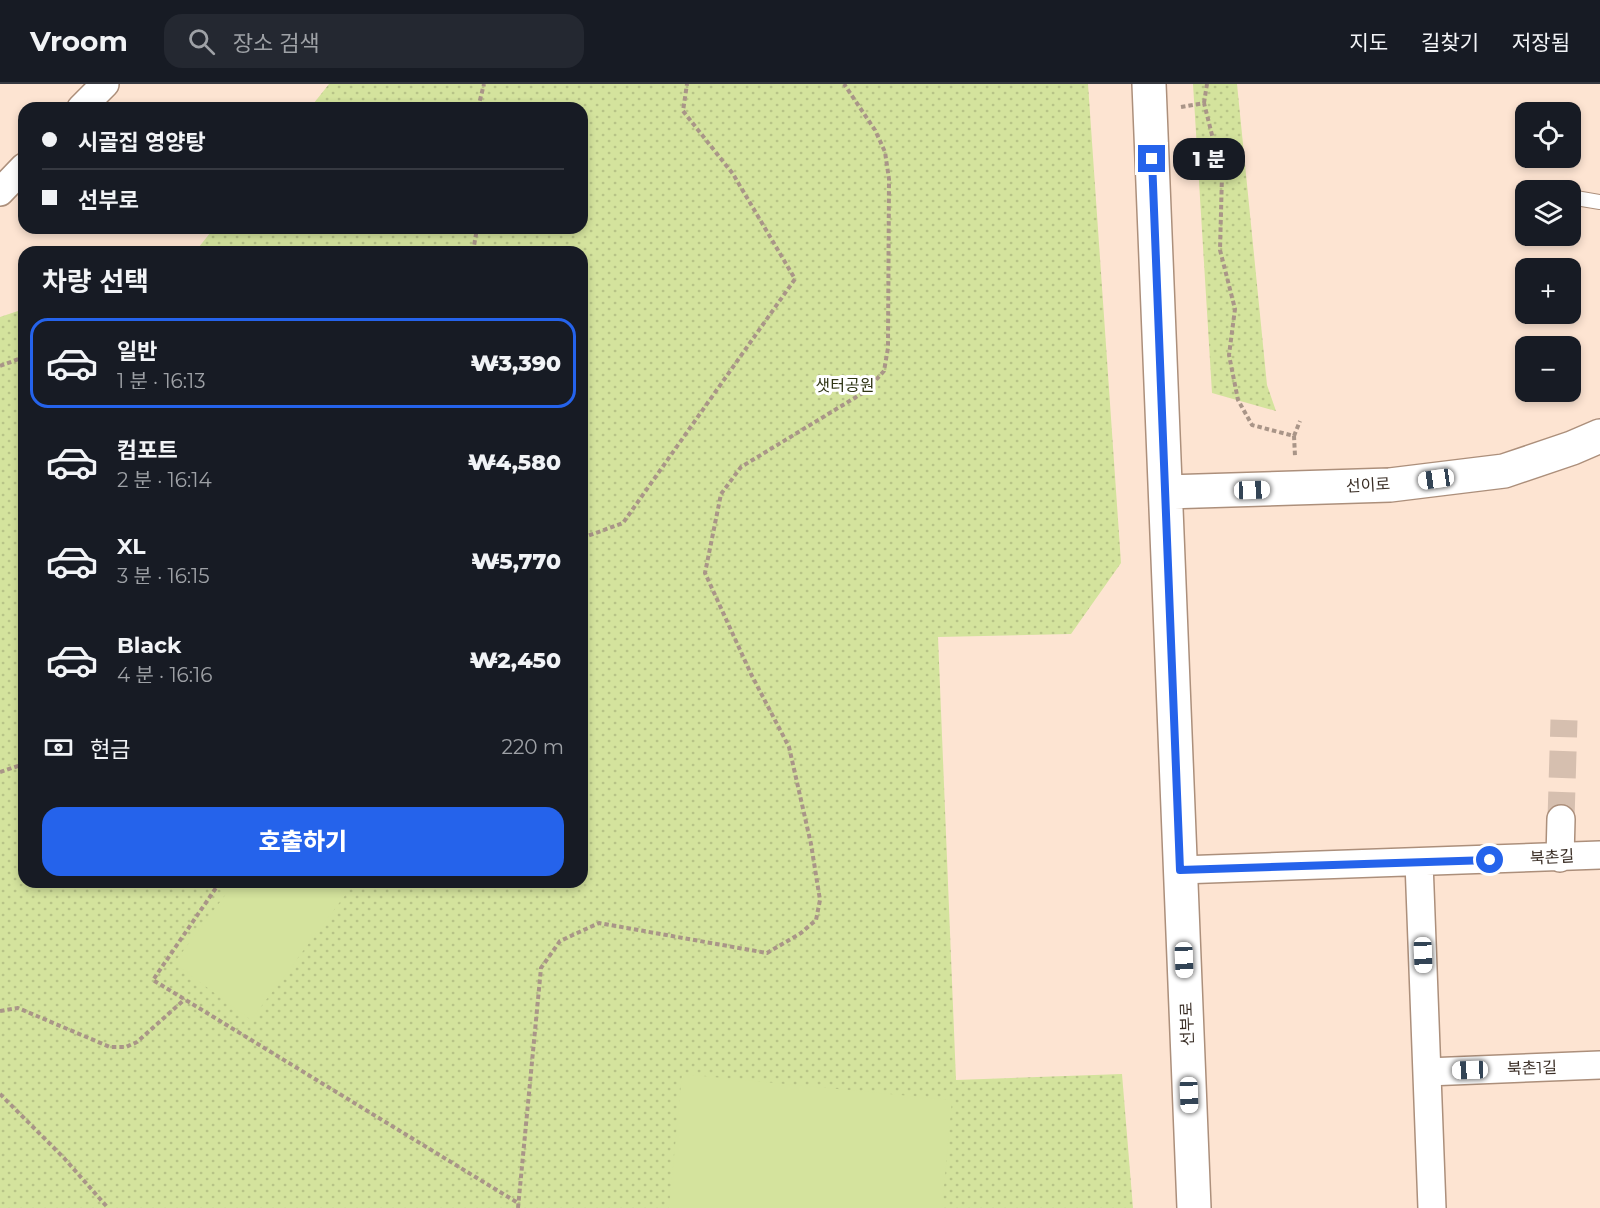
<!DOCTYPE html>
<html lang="ko">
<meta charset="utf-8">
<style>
:root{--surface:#171b24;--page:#242831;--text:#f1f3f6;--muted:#9ea1a6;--line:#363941;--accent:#2563eb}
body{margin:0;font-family:Montserrat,"Noto Sans KR",sans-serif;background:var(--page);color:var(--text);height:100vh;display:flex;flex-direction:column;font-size:22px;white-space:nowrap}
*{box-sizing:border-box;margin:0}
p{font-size:20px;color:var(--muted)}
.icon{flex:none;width:33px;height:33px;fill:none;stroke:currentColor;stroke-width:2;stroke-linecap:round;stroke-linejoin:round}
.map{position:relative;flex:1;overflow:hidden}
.panel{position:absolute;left:18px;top:162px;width:570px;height:642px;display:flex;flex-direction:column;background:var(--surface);border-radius:18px;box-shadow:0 3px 9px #0003}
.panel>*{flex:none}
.hud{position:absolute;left:18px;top:18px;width:570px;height:132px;border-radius:18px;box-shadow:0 3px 9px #0003;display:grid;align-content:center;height:132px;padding:0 24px;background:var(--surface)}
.controls{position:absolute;left:1515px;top:18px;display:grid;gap:12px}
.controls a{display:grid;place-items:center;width:66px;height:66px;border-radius:12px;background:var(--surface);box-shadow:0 3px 9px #0003;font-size:30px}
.end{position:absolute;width:27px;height:27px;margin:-14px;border:8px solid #2563eb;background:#fff;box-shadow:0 0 0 3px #fff}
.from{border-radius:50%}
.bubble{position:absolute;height:42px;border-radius:18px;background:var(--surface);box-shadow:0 3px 9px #0003;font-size:20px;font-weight:800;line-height:42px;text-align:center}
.car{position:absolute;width:18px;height:36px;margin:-18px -9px;border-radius:8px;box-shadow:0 0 4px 2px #0007;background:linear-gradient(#fff 24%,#345 0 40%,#fff 0 76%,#345 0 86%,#fff 0)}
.hud b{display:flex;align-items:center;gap:21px;height:57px;font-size:22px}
.hud b+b{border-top:2px solid var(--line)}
.hud i{width:15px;height:15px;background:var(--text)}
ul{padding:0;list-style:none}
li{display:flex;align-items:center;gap:18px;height:90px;margin:0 12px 9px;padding:0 12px;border:3px solid transparent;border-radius:18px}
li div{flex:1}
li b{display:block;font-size:22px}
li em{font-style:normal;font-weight:800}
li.active{border-color:var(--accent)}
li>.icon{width:54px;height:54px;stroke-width:1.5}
h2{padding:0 24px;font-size:27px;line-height:72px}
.pay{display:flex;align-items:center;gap:15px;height:66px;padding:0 24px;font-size:22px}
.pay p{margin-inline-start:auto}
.cta{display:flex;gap:12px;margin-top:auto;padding:12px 24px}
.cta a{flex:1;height:69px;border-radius:18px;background:var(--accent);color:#fff;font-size:24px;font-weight:800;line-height:69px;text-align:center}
header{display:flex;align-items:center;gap:36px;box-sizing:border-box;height:84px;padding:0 30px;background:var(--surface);border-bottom:2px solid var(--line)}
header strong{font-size:28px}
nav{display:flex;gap:33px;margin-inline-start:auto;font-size:21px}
.search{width:420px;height:54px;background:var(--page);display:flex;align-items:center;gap:15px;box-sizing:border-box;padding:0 21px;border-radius:18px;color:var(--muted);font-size:22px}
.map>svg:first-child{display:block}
.park{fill:url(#park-dots)}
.pitch{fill:#d4e39d}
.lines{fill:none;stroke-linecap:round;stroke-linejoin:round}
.street-tunnel{stroke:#d6bfaf;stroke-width:27;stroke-dasharray:27 14;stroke-linecap:butt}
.lane-casing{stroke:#ac8f7b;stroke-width:16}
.street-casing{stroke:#ac8f7b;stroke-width:30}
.secondary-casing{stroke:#ac8f7b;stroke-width:36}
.path{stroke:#a99588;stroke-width:4;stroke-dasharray:4.5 3;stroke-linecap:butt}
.lane{stroke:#fff;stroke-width:14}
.street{stroke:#fff;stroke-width:27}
.secondary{stroke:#fff;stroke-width:33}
.route{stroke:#2563eb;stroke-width:8}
.labels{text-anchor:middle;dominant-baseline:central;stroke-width:6;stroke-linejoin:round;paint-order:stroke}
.park-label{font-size:16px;fill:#2f3514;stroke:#fff}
.street-label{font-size:16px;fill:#392d25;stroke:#fff}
</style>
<header>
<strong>Vroom</strong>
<div class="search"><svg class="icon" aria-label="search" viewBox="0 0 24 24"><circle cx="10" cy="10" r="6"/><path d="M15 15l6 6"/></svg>장소 검색</div>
<nav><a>지도</a><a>길찾기</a><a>저장됨</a></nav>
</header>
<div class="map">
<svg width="1600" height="1124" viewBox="0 0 1600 1124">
<defs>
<pattern id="park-dots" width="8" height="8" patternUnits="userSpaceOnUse" patternTransform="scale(1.5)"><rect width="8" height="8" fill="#d4e39d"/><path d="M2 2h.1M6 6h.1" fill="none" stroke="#b7c387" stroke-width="1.8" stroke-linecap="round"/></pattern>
</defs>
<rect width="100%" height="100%" fill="#fde4d2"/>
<path class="park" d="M 329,0 L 1088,0 L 1121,479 L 1071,550 L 938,553 L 956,996 L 1122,990 L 1133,1124 L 0,1124 L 0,233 L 24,225 L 24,798 L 582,798 L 582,168 L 195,168 L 214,144 L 582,144 L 582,24 L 310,24 Z
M 1193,0 L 1237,0 L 1267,301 L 1276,327 L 1212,309 Z"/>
<path class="pitch" d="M 235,798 L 355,798 L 251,936 L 174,879 Z
M 682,990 L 952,1016 L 942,1124 L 669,1124 Z"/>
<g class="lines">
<path class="street-tunnel" d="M 1561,735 L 1564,636"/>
<defs>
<path id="lane" d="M 1570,113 L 1600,118"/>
<path id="street" d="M 81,24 L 105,0
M 0,108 L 24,83
M 1560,774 L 1561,735
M 1419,778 L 1432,1124
M 1180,786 L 1600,771
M 1427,988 L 1600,981"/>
<path id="secondary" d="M 1149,0 L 1194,1124
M 1166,408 L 1390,401 L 1504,387 L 1572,364 L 1600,352"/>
</defs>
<use href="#lane" class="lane-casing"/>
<use href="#street" class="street-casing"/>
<use href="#secondary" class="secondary-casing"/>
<path class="path" d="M 1204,19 L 1207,0
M 1181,23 L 1204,19 L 1222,91 L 1220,166 L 1235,225 L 1229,271 L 1238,316 L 1252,341 L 1294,352 L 1295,372
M 478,24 L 484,0
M 473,168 L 477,144
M 0,282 L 24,273
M 1294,352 L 1300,337
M 582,454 L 623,439 L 795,195 L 733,90 L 683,27 L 687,0
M 0,688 L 24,680
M 220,798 L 153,896 L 518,1119
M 0,927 L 18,924 L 110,963 L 126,963 L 137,958 L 185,915
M 0,1010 L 64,1074 L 108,1124
M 518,1124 L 541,884 L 560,857 L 599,839 L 767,869 L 801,849 L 816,836 L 820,816 L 811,760 L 789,663 L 751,590 L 705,489 L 721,410 L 741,383 L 866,307 L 884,287 L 888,264 L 889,95 L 885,68 L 875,46 L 844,0"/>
<use href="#lane" class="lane"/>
<use href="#street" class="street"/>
<use href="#secondary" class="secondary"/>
</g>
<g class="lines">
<path class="route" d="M 1152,75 L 1180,786 L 1490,776"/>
</g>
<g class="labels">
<g class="park-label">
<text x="845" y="301">샛터공원</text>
</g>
<g class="street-label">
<text transform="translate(1368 401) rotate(-3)">선이로</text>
<text transform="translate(1552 773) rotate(-3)">북촌길</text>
<text transform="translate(1187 940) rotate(-92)">선부로</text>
<text transform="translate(1532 984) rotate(-2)">북촌1길</text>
</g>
</g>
</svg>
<div class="controls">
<a><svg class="icon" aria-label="locate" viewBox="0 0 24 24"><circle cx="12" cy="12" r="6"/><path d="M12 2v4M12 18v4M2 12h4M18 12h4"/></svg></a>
<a><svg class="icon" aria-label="layers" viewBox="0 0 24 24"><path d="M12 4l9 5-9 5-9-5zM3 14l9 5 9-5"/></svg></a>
<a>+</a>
<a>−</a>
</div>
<i class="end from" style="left:1490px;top:776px"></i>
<i class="end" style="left:1152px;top:75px"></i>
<div class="bubble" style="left:1173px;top:54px;width:72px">1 분</div>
<i class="car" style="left:1436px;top:395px;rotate:262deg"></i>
<i class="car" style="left:1252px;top:406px;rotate:88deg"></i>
<i class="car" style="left:1423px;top:871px;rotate:178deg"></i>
<i class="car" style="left:1184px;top:876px;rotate:178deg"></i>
<i class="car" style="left:1470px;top:986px;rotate:268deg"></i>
<i class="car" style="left:1189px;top:1011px;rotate:178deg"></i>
<div class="hud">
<b><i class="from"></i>시골집 영양탕</b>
<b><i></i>선부로</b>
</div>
<section class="panel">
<h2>차량 선택</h2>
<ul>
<li class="active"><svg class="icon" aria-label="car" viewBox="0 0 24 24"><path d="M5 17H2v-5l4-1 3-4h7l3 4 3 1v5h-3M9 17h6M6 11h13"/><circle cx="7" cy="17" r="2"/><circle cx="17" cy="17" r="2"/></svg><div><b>일반</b><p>1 분 · 16:13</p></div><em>₩3,390</em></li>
<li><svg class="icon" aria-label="car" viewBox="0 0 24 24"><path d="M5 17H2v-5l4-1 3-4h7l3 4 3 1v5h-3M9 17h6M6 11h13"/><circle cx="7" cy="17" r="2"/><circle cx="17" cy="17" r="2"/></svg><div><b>컴포트</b><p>2 분 · 16:14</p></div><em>₩4,580</em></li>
<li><svg class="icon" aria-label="car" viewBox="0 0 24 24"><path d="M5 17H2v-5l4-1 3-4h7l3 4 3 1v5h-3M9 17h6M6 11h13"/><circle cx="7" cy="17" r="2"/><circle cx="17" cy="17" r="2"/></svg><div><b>XL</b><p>3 분 · 16:15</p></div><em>₩5,770</em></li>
<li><svg class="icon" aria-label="car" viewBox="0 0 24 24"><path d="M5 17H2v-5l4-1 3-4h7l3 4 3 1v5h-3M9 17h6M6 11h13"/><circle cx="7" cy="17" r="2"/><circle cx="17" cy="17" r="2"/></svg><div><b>Black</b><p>4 분 · 16:16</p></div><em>₩2,450</em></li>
</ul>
<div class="pay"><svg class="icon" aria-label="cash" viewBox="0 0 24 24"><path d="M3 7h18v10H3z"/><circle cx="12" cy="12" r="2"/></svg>현금<p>220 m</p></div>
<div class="cta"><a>호출하기</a></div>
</section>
</div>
